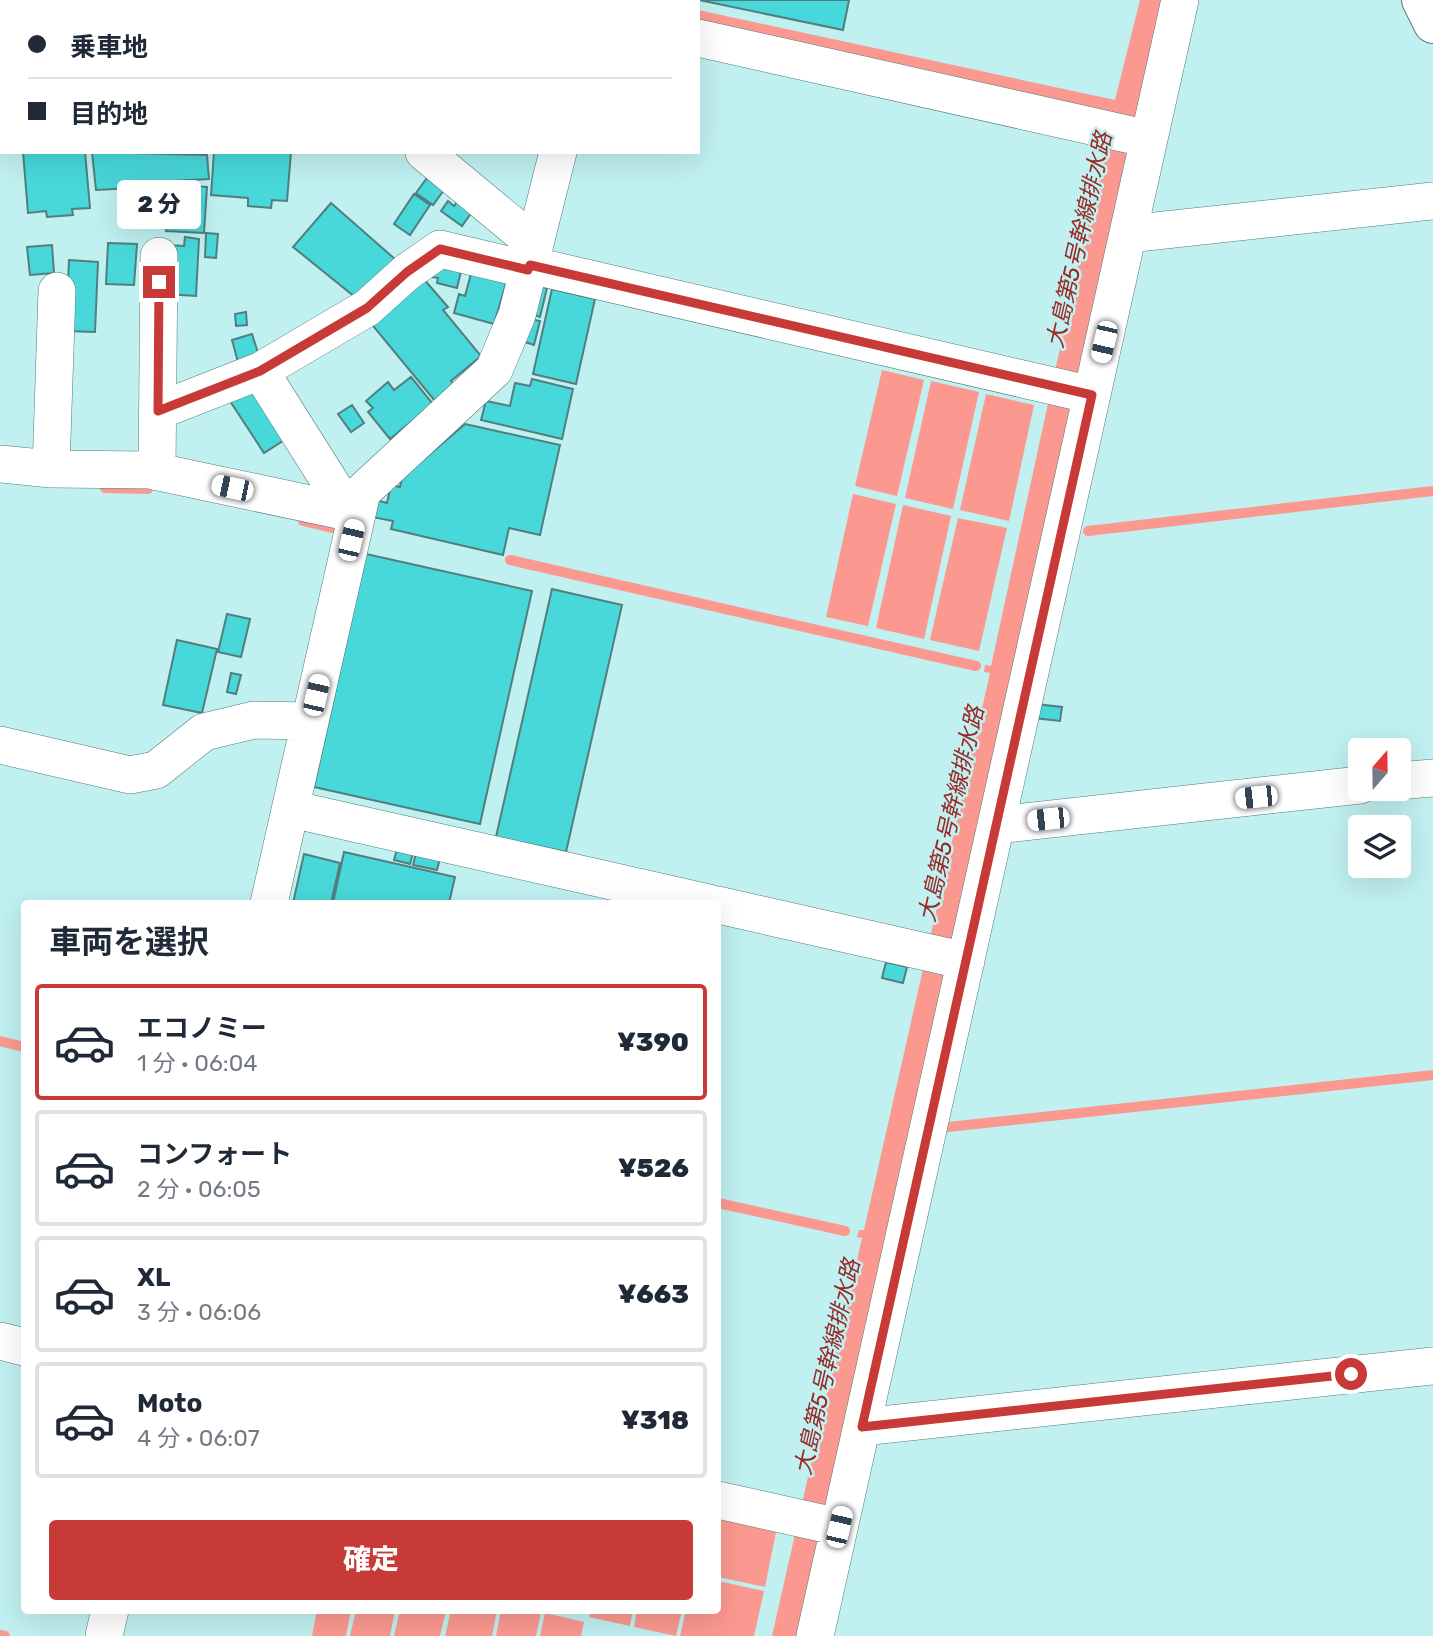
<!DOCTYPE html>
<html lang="ja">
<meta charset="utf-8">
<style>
:root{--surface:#fff;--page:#f6f6f7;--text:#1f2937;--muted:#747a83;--line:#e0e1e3;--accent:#c83a37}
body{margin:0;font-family:Rubik,"Noto Sans JP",sans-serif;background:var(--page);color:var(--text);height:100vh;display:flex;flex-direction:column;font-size:26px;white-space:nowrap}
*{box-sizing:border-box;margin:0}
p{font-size:23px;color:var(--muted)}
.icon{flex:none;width:38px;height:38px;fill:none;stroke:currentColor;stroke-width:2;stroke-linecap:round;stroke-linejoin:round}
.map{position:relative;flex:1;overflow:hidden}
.details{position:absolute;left:21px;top:900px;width:700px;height:714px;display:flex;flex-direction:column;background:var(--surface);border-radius:7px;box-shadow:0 7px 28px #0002}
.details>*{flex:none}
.banner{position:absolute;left:0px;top:0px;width:700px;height:154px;box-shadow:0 7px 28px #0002;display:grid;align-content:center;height:154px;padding:0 28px;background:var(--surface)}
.needle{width:46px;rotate:20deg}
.tools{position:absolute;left:1348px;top:738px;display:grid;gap:14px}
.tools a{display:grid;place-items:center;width:63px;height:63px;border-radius:7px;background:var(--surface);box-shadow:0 7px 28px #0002;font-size:35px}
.end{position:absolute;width:32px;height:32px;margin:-16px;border:9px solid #c83a37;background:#fff;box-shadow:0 0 0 4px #fff}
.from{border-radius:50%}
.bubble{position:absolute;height:49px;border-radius:7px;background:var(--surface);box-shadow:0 7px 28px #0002;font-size:23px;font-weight:800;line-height:49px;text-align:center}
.car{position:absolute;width:21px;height:42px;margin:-21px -10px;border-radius:9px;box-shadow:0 0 5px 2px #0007;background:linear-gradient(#fff 24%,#345 0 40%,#fff 0 76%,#345 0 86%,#fff 0)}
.banner b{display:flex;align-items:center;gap:24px;height:66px;font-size:26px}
.banner b+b{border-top:2px solid var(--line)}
.banner i{width:18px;height:18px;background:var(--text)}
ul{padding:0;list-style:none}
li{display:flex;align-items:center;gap:21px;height:116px;margin:0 14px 10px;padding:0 14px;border:4px solid var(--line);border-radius:7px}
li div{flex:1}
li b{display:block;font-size:26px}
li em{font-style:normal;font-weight:800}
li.selected{border-color:var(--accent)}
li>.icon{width:63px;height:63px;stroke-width:1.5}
h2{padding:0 28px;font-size:32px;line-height:84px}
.button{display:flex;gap:14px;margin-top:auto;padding:14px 28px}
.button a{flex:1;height:80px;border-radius:7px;background:var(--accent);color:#fff;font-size:28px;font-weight:800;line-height:80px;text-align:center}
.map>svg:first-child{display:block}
.water{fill:#fb9990}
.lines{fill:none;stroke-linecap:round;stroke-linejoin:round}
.stream{stroke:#fb9990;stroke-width:10}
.building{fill:#48d8da;stroke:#527e7f;stroke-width:2}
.minor-casing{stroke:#507c7c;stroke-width:38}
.major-casing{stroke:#507c7c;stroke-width:40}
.path{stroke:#83a9a9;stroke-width:4.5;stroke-dasharray:3.5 3.5;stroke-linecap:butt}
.minor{stroke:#fff;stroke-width:37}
.major{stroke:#fff;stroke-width:38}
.route{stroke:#c83a37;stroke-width:9}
.labels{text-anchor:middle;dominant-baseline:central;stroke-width:5;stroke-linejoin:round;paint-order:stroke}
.water-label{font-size:23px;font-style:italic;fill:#992827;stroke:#c0f0f0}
</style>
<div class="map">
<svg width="1433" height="1636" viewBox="0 0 1433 1636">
<rect width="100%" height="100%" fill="#c0f0f0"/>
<path class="water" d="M 1140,0 L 1167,0 L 799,1636 L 772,1636 L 862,1238 L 857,1237 L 859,1230 L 864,1230 L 990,673 L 984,672 L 985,665 L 991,666 L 1110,118 L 698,28 L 698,10 L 1115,100 Z
M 882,370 L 924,380 L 897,496 L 855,486 Z
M 931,381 L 979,392 L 953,509 L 905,498 Z
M 986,394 L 1034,405 L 1009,521 L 960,510 Z
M 853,494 L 896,504 L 868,626 L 826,617 Z
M 903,505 L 951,516 L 924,639 L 876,628 Z
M 958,518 L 1007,528 L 979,651 L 930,640 Z
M 718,1519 L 776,1532 L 765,1587 L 718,1577 Z
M 718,1581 L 764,1591 L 754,1636 L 680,1636 L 686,1610 L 718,1610 Z
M 317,1610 L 351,1610 L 346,1636 L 312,1636 Z
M 356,1610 L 395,1610 L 390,1636 L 350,1636 Z
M 400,1610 L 446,1610 L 440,1636 L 394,1636 Z
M 451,1610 L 497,1610 L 492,1636 L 445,1636 Z
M 501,1610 L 541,1612 L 536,1636 L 496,1636 Z
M 591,1610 L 633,1610 L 630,1626 L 589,1617 Z
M 637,1610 L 682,1610 L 676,1636 L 634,1627 Z
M 545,1613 L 584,1622 L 581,1636 L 540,1636 Z"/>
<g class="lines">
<path class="stream" d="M 0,133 L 2,132
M 105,488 L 148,489
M 303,521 L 332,528
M 1088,531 L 1433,491
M 510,560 L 976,666
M 0,1041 L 24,1047
M 948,1127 L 1433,1075
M 718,1203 L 845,1231
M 0,1635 L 5,1636"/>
</g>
<path class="building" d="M 280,0 L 392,0 L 279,2 Z
M 699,0 L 849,0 L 843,30 Z
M 23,152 L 85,152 L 90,208 L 72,209 L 73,215 L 47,217 L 46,211 L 28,213 Z
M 92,152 L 207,155 L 209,179 L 172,181 L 172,194 L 134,197 L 133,188 L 96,190 Z
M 214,152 L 291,152 L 287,201 L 272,200 L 271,208 L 248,206 L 248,198 L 211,195 Z
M 427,178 L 444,190 L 433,205 L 416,193 Z
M 177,185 L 207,187 L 204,233 L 166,231 L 169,202 L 176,203 Z
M 414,194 L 430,205 L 410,235 L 394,224 Z
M 459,199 L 474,209 L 462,226 L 441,211 L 448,201 L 454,206 Z
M 331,203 L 396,260 L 360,301 L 293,247 Z
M 206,233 L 218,234 L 216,258 L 205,257 Z
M 185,237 L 199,239 L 196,296 L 165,294 L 168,245 L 184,246 Z
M 108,243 L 137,244 L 134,285 L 106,284 Z
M 52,245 L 54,273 L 30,275 L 27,247 Z
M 69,260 L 98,262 L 95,332 L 66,331 Z
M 440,267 L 462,267 L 457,288 L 437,283 L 438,278 L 432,277 Z
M 472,270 L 507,280 L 494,324 L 454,313 L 459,294 L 465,296 Z
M 422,277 L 448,307 L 443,310 L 481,356 L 451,381 L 454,385 L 435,401 L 369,321 Z
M 537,286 L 547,288 L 540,317 L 531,314 Z
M 552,289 L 595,299 L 576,384 L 533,374 Z
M 246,312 L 247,325 L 236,326 L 235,314 Z
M 530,319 L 540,321 L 534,345 L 525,342 Z
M 252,334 L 260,359 L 239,366 L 232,340 Z
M 411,377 L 433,404 L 390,439 L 368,412 L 373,408 L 366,401 L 388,382 L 394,390 Z
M 532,379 L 573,389 L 562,439 L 481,420 L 486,401 L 510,406 L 515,383 L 530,386 Z
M 253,382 L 289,437 L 264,453 L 228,398 Z
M 352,405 L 364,423 L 351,432 L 338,414 Z
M 465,424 L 560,445 L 540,535 L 509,528 L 503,555 L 391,529 L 393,521 L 372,517 L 376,500 L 387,503 L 391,485 L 400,487 L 402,478 Z
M 366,554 L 532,591 L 480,824 L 314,787 Z
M 552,589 L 622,605 L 566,852 L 496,837 Z
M 227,614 L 250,619 L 241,657 L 218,652 Z
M 177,640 L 217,649 L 202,713 L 163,705 Z
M 231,673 L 241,675 L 236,694 L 227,692 Z
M 1036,704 L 1062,707 L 1060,721 L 1034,718 Z
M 397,849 L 413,853 L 410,864 L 394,860 Z
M 344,852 L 455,877 L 449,903 L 333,903 Z
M 416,853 L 440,858 L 437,870 L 413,865 Z
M 304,854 L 340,863 L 331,903 L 293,903 Z
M 886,962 L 907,967 L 903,983 L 882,978 Z"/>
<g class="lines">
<defs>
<path id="minor" d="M 178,2 L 180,0
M 565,2 L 565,0
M 698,38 L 1149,139
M 424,152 L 535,244
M 1128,234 L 1433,201
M 530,265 L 1092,395
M 260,371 L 335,490 L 357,514
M 158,411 L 260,371 L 367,308 L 407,272 L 440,249 L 529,270
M 0,464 L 51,469 L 149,470 L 357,514
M 51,469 L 57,291
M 157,472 L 159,256
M 0,745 L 130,775 L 156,770 L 204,732 L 254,720 L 310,721
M 1398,781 L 1433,778
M 291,809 L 709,903
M 996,825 L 1360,785
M 269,903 L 362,492 L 494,370 L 517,315 L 558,152
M 718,905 L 966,961
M 0,1341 L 24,1347
M 862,1427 L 1433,1366
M 718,1500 L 839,1527
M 104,1636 L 110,1610
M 815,1636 L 1180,0"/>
<path id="major" d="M 1421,0 L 1433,24"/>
</defs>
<use href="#minor" class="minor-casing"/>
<use href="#major" class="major-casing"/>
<path class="path" d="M 0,140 L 2,139"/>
<use href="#minor" class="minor"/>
<use href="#major" class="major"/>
</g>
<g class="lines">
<path class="route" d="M 159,282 L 158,411 L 260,371 L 367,308 L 407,272 L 440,249 L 528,270 L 530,265 L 1092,395 L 862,1427 L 1351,1374"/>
</g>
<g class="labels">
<g class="water-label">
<text transform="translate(1079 240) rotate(-77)">大島第5号幹線排水路</text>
<text transform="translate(951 814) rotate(-77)">大島第5号幹線排水路</text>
<text transform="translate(827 1367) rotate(-77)">大島第5号幹線排水路</text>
</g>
</g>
</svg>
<div class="tools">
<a><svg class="needle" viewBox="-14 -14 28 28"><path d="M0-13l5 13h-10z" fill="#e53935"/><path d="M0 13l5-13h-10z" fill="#747a83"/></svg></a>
<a><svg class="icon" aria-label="layers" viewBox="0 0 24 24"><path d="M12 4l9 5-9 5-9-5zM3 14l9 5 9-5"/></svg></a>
</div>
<i class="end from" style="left:1351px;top:1374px"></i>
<i class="end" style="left:159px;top:282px"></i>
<div class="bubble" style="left:117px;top:180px;width:84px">2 分</div>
<i class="car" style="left:1104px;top:342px;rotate:193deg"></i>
<i class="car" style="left:232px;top:488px;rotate:282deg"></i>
<i class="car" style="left:351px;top:540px;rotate:13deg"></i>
<i class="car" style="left:316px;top:695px;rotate:13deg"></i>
<i class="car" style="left:1256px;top:797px;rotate:264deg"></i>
<i class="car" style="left:1048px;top:819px;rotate:264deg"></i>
<i class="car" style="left:839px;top:1527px;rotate:13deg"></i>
<div class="banner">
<b><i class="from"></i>乗車地</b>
<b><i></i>目的地</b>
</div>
<section class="details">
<h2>車両を選択</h2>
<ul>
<li class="selected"><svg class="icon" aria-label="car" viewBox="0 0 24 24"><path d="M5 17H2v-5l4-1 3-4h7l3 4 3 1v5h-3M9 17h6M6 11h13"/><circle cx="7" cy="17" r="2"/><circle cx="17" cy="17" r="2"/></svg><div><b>エコノミー</b><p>1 分 · 06:04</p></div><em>¥390</em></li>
<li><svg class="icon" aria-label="car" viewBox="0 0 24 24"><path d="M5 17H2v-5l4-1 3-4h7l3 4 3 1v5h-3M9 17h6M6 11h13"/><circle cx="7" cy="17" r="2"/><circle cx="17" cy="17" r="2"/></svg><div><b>コンフォート</b><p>2 分 · 06:05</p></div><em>¥526</em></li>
<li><svg class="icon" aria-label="car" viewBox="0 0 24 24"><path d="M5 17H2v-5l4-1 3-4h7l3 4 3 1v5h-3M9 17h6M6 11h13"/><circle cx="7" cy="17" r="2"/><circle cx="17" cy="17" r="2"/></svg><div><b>XL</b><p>3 分 · 06:06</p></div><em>¥663</em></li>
<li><svg class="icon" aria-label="car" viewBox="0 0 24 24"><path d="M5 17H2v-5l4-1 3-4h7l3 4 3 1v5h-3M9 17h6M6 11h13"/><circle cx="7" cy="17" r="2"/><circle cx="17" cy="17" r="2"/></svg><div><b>Moto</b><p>4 分 · 06:07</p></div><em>¥318</em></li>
</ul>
<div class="button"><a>確定</a></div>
</section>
</div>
